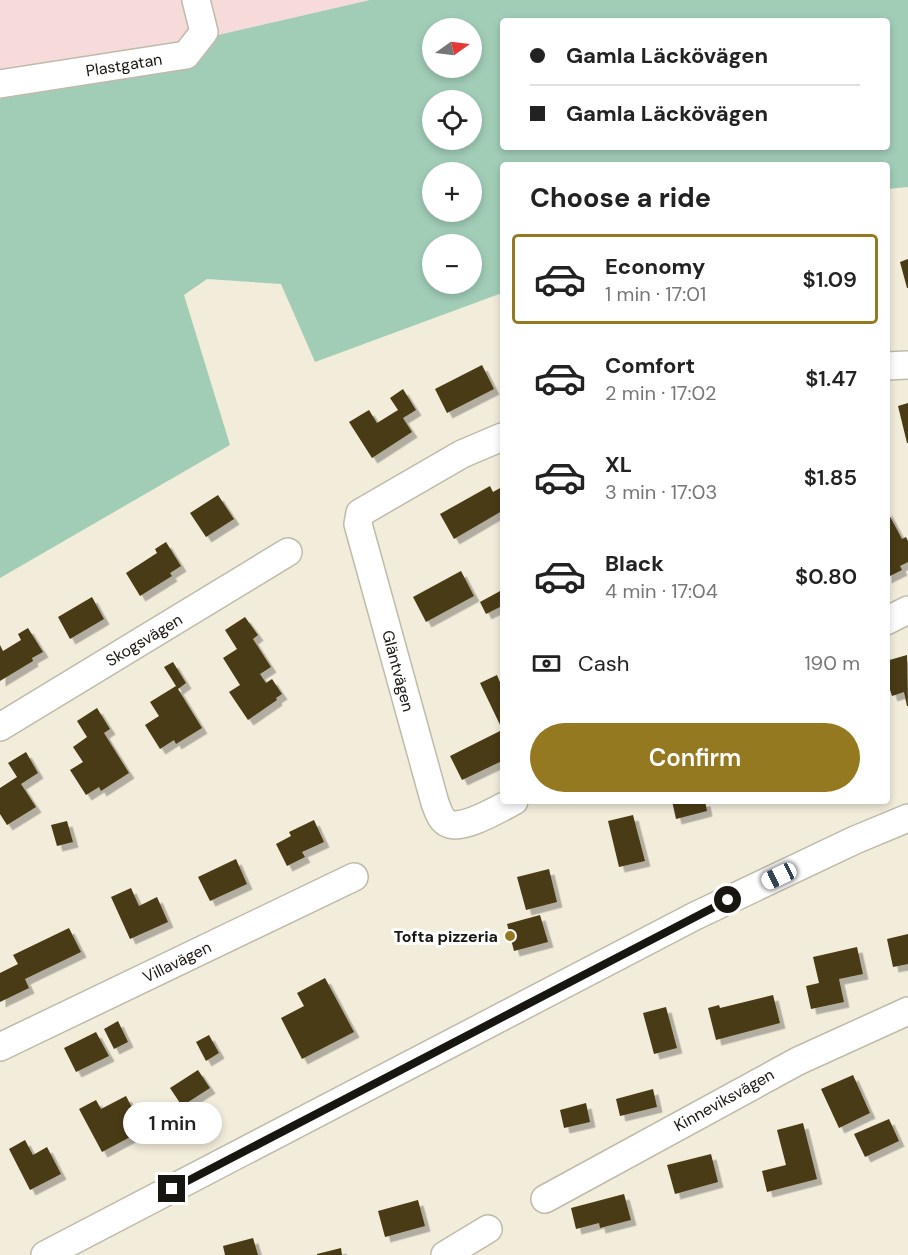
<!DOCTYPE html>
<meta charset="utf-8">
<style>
:root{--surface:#fff;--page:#f2f2f2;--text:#222;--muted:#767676;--line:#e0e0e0;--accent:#957920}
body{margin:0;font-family:"DM Sans",sans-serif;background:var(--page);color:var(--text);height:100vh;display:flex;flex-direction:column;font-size:22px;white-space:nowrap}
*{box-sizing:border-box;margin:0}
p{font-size:20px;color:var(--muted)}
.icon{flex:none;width:33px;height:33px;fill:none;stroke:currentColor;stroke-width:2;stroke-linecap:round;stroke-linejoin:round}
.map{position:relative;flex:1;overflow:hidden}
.panel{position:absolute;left:500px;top:162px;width:390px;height:642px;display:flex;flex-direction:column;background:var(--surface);border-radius:6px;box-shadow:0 3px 9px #0003}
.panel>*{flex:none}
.guide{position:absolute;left:500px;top:18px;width:390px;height:132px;border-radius:6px;box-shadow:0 3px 9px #0003;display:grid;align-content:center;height:132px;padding:0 30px;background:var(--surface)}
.needle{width:39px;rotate:76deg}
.fabs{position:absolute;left:422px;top:18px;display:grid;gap:12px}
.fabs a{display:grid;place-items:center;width:60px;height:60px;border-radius:50%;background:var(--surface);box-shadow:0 3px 9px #0003;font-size:30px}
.end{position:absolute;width:27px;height:27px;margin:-14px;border:8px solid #181610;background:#fff;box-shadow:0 0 0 3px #fff}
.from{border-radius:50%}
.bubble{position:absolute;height:42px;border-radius:21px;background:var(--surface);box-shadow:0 3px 9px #0003;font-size:20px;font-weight:600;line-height:42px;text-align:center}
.car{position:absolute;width:18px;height:36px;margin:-18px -9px;border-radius:8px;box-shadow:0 0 4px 2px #0007;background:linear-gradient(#fff 24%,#345 0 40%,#fff 0 76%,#345 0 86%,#fff 0)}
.guide b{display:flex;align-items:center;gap:21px;height:57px;font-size:22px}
.guide b+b{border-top:2px solid var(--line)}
.guide i{width:15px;height:15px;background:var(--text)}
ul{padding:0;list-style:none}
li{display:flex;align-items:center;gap:18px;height:90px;margin:0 12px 9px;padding:0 18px;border:3px solid transparent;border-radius:6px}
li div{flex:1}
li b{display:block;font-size:22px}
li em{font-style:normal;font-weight:600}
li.on{border-color:var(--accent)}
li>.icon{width:54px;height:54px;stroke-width:1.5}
h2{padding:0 30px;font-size:27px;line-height:72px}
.pay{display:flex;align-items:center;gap:15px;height:66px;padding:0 30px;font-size:22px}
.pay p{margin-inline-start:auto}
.cta{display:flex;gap:12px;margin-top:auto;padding:12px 30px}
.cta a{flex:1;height:69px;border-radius:36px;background:var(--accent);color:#fff;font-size:24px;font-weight:600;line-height:69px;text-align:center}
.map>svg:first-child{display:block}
.industrial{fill:#f6dbda}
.green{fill:#a1cdb7;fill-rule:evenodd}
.building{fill:#493b12;filter:url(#shadow)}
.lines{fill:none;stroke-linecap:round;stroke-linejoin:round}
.minor-casing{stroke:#c0baaa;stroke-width:30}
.minor{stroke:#fff;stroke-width:27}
.route{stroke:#181610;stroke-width:8}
.poi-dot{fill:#957920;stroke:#fff;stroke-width:2}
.labels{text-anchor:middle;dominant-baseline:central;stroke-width:6;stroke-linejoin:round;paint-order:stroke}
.street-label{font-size:16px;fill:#181610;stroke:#fff}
.poi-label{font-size:16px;font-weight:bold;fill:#181610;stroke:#fff;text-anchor:end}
</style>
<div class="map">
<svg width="908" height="1255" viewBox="0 0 908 1255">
<defs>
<filter id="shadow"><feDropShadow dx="5.5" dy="5.5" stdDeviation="0" flood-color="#0004"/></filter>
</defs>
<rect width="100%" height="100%" fill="#f2ecdb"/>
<path class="industrial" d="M 0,0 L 370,0 L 218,35 L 186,63 L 0,95 Z"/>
<path class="green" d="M 370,0 L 908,0 L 908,187 L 887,189 L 886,165 L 502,165 L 502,293 L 315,362 L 281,284 L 207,279 L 184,295 L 230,445 L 0,578 L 0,95 L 186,63 L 218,35 ZM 502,21 L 886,21 L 886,147 L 502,147 ZM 432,28 L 471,28 L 471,68 L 432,68 ZM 432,100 L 471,100 L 471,140 L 432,140 ZM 432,172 L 471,172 L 471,212 L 432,212 ZM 432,244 L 471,244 L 471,284 L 432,284 Z"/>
<path class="building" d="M 908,259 L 908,288 L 907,288 L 900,262 Z
M 482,365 L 494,389 L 447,413 L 435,389 Z
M 403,389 L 416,410 L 403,418 L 412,432 L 372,458 L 349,422 L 369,410 L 377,423 L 398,410 L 390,398 Z
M 908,403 L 908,443 L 907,443 L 898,406 Z
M 490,486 L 493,492 L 502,487 L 502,511 L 454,539 L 440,514 Z
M 218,495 L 234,519 L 206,537 L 190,513 Z
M 886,509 L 902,539 L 906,537 L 908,541 L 908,562 L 900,566 L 902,570 L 886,578 Z
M 166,542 L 181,566 L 170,573 L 172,576 L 140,596 L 126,573 L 157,553 L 155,549 Z
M 461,571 L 474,596 L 426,622 L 413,597 Z
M 502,590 L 502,606 L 486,614 L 480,602 Z
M 92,597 L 104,619 L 70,639 L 58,617 Z
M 245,617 L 258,635 L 253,639 L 271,667 L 260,674 L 266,683 L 272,679 L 282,694 L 276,698 L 277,700 L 248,720 L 229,692 L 240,685 L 223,658 L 237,649 L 225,630 Z
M 28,628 L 43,652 L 32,658 L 33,661 L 0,681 L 0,645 L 3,651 L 21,640 L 18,634 Z
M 907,655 L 908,706 L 907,706 L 904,692 L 892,696 L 886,677 L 886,661 Z
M 173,662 L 186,683 L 178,689 L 202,728 L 176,744 L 174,740 L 160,749 L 145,725 L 159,716 L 150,702 L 176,686 L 164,667 Z
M 497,675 L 502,687 L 502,729 L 480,683 Z
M 97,708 L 110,729 L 104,733 L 129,773 L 101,791 L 99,787 L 86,795 L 70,770 L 83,762 L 73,747 L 87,737 L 77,721 Z
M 502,730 L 502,761 L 462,780 L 450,756 Z
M 26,752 L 38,773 L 21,784 L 36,807 L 7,825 L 0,814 L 0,788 L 17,777 L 8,763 Z
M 672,801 L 705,801 L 707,811 L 676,819 Z
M 633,815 L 645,861 L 619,867 L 608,821 Z
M 314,820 L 324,842 L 302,852 L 305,857 L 287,866 L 276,844 L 291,836 L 289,832 Z
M 67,821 L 73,842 L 57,846 L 51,825 Z
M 236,859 L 247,884 L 210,901 L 198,877 Z
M 549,869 L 557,902 L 526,910 L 517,877 Z
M 131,888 L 139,906 L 157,897 L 168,922 L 130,939 L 111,897 Z
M 540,915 L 548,942 L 514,951 L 507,924 Z
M 69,928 L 81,952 L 25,979 L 29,988 L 0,1002 L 0,973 L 18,964 L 13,955 Z
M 908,934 L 908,964 L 893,967 L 887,939 Z
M 857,947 L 863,974 L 839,979 L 844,1002 L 811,1009 L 806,986 L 819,983 L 813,957 Z
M 325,978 L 354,1032 L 302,1059 L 281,1018 L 304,1006 L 297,993 Z
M 773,995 L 780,1023 L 716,1040 L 708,1008 L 719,1005 L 720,1008 Z
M 666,1007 L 677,1048 L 654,1054 L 643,1013 Z
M 118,1021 L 128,1042 L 114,1049 L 104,1029 Z
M 96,1032 L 109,1056 L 76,1072 L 64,1048 Z
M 209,1035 L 219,1053 L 206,1061 L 196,1042 Z
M 198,1070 L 210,1088 L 182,1106 L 170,1088 Z
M 853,1075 L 870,1113 L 839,1128 L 821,1089 Z
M 653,1089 L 657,1107 L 620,1116 L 616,1099 Z
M 126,1096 L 136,1115 L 126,1121 L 134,1135 L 102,1152 L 79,1109 L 96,1100 L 101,1109 Z
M 586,1103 L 590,1122 L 564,1128 L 560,1110 Z
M 889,1119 L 899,1141 L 865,1157 L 854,1134 Z
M 803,1123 L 817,1179 L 767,1192 L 762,1171 L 786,1165 L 777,1130 Z
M 25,1140 L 33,1155 L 47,1147 L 61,1174 L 30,1190 L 9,1149 Z
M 711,1154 L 718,1182 L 675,1194 L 667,1165 Z
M 624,1194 L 631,1220 L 600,1228 L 599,1223 L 576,1229 L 571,1208 Z
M 418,1200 L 425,1226 L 385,1237 L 378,1211 Z
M 253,1238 L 258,1255 L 225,1255 L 223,1246 Z
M 341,1248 L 342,1255 L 317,1255 L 317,1254 Z"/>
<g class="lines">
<defs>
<path id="minor" d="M 0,84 L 186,55 L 204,32 L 196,0
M 886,366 L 908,365
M 502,437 L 462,454 L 360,513 L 358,524 L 435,803 C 438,810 440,819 447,823 C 461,832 500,808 514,801
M 886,621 L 908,610
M 0,727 L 288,552
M 0,1047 L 354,877
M 545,1199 L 798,1061 L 908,1011
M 45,1255 L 695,916 L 855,840 L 908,818
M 445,1255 L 488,1229"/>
</defs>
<use href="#minor" class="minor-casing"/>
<use href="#minor" class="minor"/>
</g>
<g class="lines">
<path class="route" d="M 172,1189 L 728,900"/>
</g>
<circle class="poi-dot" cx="510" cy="936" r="6"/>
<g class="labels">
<g class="street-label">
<text transform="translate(124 65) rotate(-9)">Plastgatan</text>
<text transform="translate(144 640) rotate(-31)">Skogsvägen</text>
<text transform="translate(398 671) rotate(75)">Gläntvägen</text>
<text transform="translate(177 962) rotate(-26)">Villavägen</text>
<text transform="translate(724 1100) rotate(-29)">Kinneviksvägen</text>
</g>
<g class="poi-label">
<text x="498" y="936">Tofta pizzeria</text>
</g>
</g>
</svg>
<div class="fabs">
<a><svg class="needle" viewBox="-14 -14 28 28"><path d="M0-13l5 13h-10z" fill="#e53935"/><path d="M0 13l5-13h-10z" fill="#767676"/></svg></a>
<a><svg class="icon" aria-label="locate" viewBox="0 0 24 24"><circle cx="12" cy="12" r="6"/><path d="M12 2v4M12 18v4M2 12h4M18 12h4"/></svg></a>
<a>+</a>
<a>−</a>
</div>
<i class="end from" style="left:728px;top:900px"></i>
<i class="end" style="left:172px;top:1189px"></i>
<div class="bubble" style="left:123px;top:1102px;width:99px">1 min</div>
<i class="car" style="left:779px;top:876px;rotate:245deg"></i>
<div class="guide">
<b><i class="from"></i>Gamla Läckövägen</b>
<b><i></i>Gamla Läckövägen</b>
</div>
<section class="panel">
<h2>Choose a ride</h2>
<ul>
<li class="on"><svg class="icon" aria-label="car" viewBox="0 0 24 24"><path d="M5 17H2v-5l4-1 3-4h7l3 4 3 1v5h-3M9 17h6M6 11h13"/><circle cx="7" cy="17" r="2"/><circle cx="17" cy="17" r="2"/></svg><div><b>Economy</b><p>1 min · 17:01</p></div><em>$1.09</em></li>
<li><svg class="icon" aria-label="car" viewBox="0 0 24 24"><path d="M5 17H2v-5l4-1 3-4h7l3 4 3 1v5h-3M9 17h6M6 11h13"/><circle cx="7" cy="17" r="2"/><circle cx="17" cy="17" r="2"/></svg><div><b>Comfort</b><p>2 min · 17:02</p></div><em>$1.47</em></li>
<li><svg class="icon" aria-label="car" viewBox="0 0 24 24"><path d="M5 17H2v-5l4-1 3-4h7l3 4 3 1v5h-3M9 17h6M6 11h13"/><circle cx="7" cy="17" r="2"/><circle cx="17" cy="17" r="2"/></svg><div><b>XL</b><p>3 min · 17:03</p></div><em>$1.85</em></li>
<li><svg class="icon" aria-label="car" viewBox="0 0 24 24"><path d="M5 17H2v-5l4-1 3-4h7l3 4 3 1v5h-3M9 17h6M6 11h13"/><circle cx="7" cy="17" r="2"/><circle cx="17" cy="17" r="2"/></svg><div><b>Black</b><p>4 min · 17:04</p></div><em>$0.80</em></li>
</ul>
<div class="pay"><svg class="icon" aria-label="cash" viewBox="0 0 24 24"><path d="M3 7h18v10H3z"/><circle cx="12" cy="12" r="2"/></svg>Cash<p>190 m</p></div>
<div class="cta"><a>Confirm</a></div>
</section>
</div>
